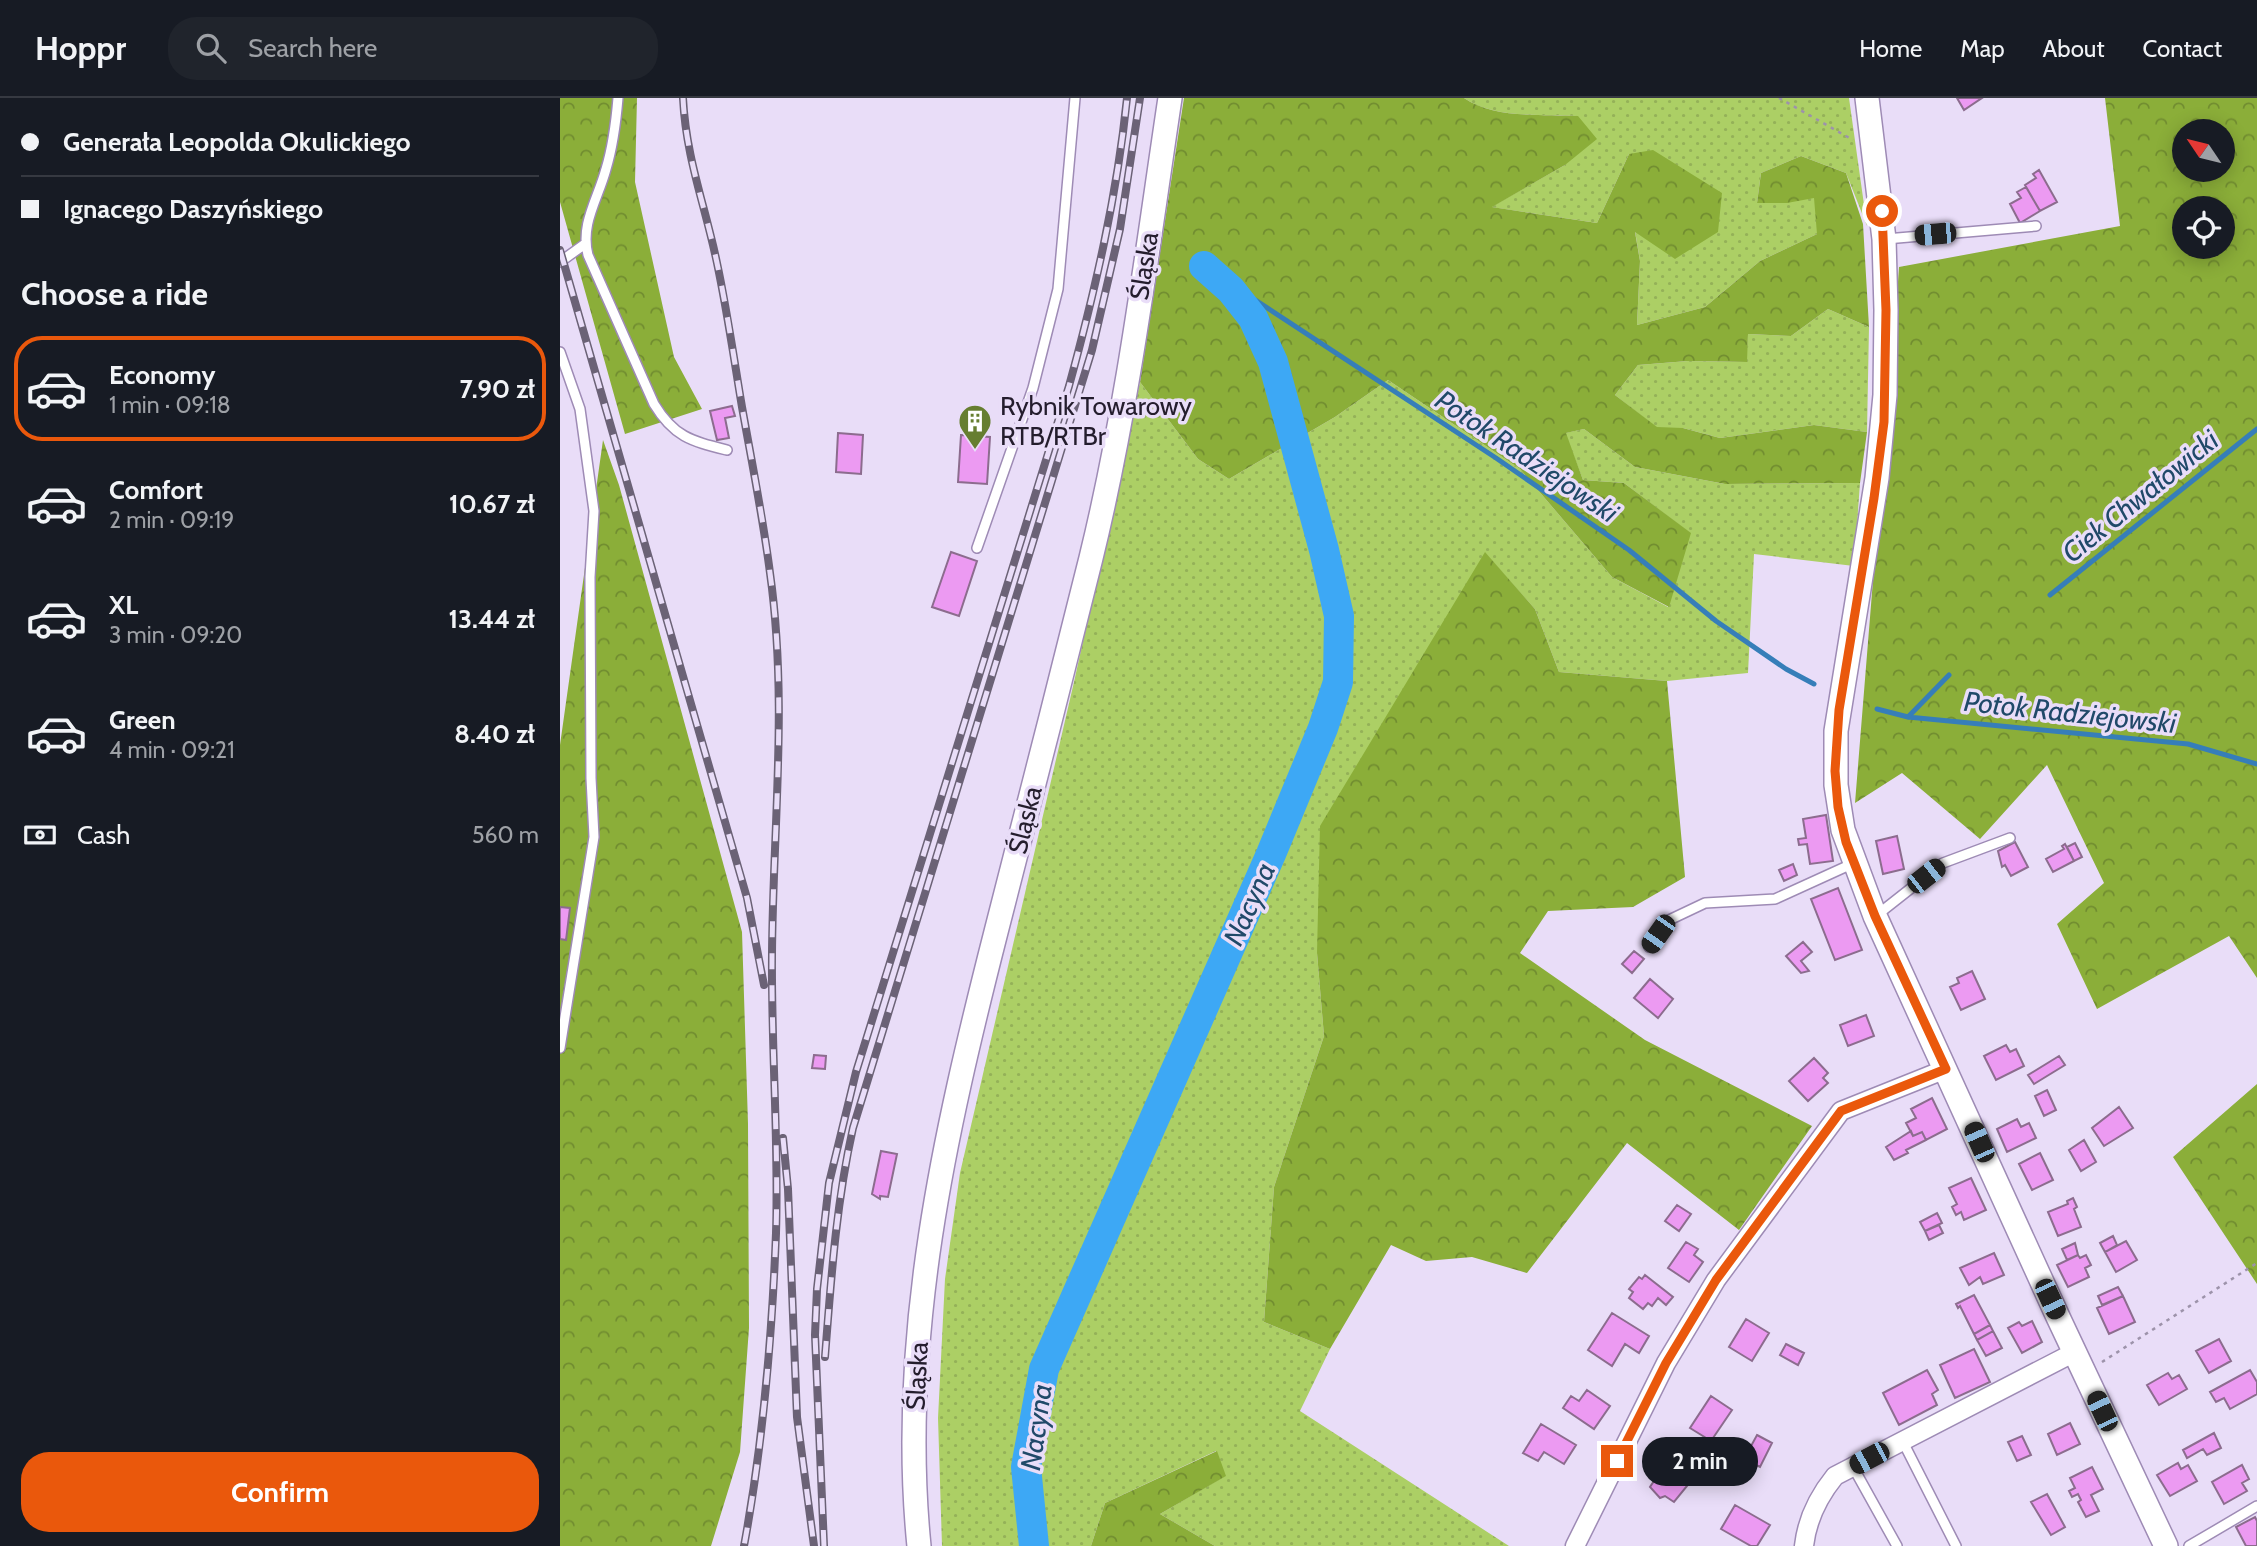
<!DOCTYPE html>
<meta charset="utf-8">
<style>
:root{--surface:#171b24;--page:#20242c;--text:#f1f3f6;--muted:#9ea1a6;--line:#363941;--accent:#ea580c}
body{margin:0;font-family:Cabin,sans-serif;background:var(--page);color:var(--text);height:100vh;display:flex;flex-direction:column;font-size:26px;white-space:nowrap}
*{box-sizing:border-box;margin:0}
p{font-size:23px;color:var(--muted)}
.icon{flex:none;width:38px;height:38px;fill:none;stroke:currentColor;stroke-width:2;stroke-linecap:round;stroke-linejoin:round}
.map{position:relative;flex:1;overflow:hidden}
.sheet{display:flex;flex-direction:column;background:var(--surface);width:560px}
.sheet>*{flex:none}
.banner{display:grid;align-content:center;height:154px;padding:0 21px;background:var(--surface)}
.needle{width:46px;rotate:305deg}
.tools{position:absolute;left:1612px;top:21px;display:grid;gap:14px}
.tools a{display:grid;place-items:center;width:63px;height:63px;border-radius:50%;background:var(--surface);box-shadow:0 4px 18px #0003;font-size:35px}
.end{position:absolute;width:32px;height:32px;margin:-16px;border:9px solid #ea580c;background:#fff;box-shadow:0 0 0 4px #fff}
.from{border-radius:50%}
.bubble{position:absolute;height:49px;border-radius:24px;background:var(--surface);box-shadow:0 4px 18px #0003;font-size:23px;font-weight:700;line-height:49px;text-align:center}
.car{position:absolute;width:21px;height:42px;margin:-21px -10px;border-radius:9px;box-shadow:0 0 5px 2px #0007;background:linear-gradient(#222 24%,#8ab4d8 0 40%,#222 0 76%,#8ab4d8 0 86%,#222 0)}
.banner b{display:flex;align-items:center;gap:24px;height:66px;font-size:26px}
.banner b+b{border-top:2px solid var(--line)}
.banner i{width:18px;height:18px;background:var(--text)}
ul{padding:0;list-style:none}
li{display:flex;align-items:center;gap:21px;height:105px;margin:0 14px 10px;padding:0 7px;border:4px solid transparent;border-radius:28px}
li div{flex:1}
li b{display:block;font-size:26px}
li em{font-style:normal;font-weight:700}
li.active{border-color:var(--accent)}
li>.icon{width:63px;height:63px;stroke-width:1.5}
h2{padding:0 21px;font-size:32px;line-height:84px}
.pay{display:flex;align-items:center;gap:18px;height:77px;padding:0 21px;font-size:26px}
.pay p{margin-inline-start:auto}
.button{display:flex;gap:14px;margin-top:auto;padding:14px 21px}
.button a{flex:1;height:80px;border-radius:28px;background:var(--accent);color:#fff;font-size:28px;font-weight:700;line-height:80px;text-align:center}
header{display:flex;align-items:center;gap:42px;box-sizing:border-box;height:98px;padding:0 35px;background:var(--surface);border-bottom:2px solid var(--line)}
header strong{font-size:33px}
nav{display:flex;gap:38px;margin-inline-start:auto;font-size:24px}
.search{width:490px;height:63px;background:var(--page);display:flex;align-items:center;gap:18px;box-sizing:border-box;padding:0 24px;border-radius:28px;color:var(--muted);font-size:26px}
main{display:flex;flex:1;min-height:0}
.map>svg:first-child{display:block}
.grass{fill:url(#grass-dots)}
.forest{fill:url(#forest-crowns);fill-rule:evenodd}
.lines{fill:none;stroke-linecap:round;stroke-linejoin:round}
.stream{stroke:#367eb9;stroke-width:5}
.river{stroke:#3da8f5;stroke-width:30}
.building{fill:#ec9af2;stroke:#8c6c8e;stroke-width:2}
.service-casing{stroke:#9e8bb5;stroke-width:12}
.minor-casing{stroke:#9e8bb5;stroke-width:21}
.tertiary-casing{stroke:#9e8bb5;stroke-width:26}
.path{stroke:#9d93aa;stroke-width:2.5;stroke-dasharray:3.5 5;stroke-linecap:butt}
.service{stroke:#fff;stroke-width:9}
.minor{stroke:#fff;stroke-width:18}
.tertiary{stroke:#fff;stroke-width:23}
.rail-casing{stroke:#6b6276;stroke-width:8}
.rail{stroke:#e9ddf8;stroke-width:5;stroke-dasharray:16;stroke-linecap:butt}
.route{stroke:#ea580c;stroke-width:9}
.labels{text-anchor:middle;dominant-baseline:central;stroke-width:7;stroke-linejoin:round;paint-order:stroke}
.street-label{font-size:26px;fill:#241d2d;stroke:#e9ddf8}
.poi-label{font-size:26px;fill:#241d2d;stroke:#e9ddf8;text-anchor:start}
.water-label{font-size:28px;font-style:italic;fill:#204969;stroke:#e9ddf8}
</style>
<header>
<strong>Hoppr</strong>
<div class="search"><svg class="icon" aria-label="search" viewBox="0 0 24 24"><circle cx="10" cy="10" r="6"/><path d="M15 15l6 6"/></svg>Search here</div>
<nav><a>Home</a><a>Map</a><a>About</a><a>Contact</a></nav>
</header>
<main>
<section class="sheet">
<div class="banner">
<b><i class="from"></i>Generała Leopolda Okulickiego</b>
<b><i></i>Ignacego Daszyńskiego</b>
</div>
<h2>Choose a ride</h2>
<ul>
<li class="active"><svg class="icon" aria-label="car" viewBox="0 0 24 24"><path d="M5 17H2v-5l4-1 3-4h7l3 4 3 1v5h-3M9 17h6M6 11h13"/><circle cx="7" cy="17" r="2"/><circle cx="17" cy="17" r="2"/></svg><div><b>Economy</b><p>1 min · 09:18</p></div><em>7.90 zł</em></li>
<li><svg class="icon" aria-label="car" viewBox="0 0 24 24"><path d="M5 17H2v-5l4-1 3-4h7l3 4 3 1v5h-3M9 17h6M6 11h13"/><circle cx="7" cy="17" r="2"/><circle cx="17" cy="17" r="2"/></svg><div><b>Comfort</b><p>2 min · 09:19</p></div><em>10.67 zł</em></li>
<li><svg class="icon" aria-label="car" viewBox="0 0 24 24"><path d="M5 17H2v-5l4-1 3-4h7l3 4 3 1v5h-3M9 17h6M6 11h13"/><circle cx="7" cy="17" r="2"/><circle cx="17" cy="17" r="2"/></svg><div><b>XL</b><p>3 min · 09:20</p></div><em>13.44 zł</em></li>
<li><svg class="icon" aria-label="car" viewBox="0 0 24 24"><path d="M5 17H2v-5l4-1 3-4h7l3 4 3 1v5h-3M9 17h6M6 11h13"/><circle cx="7" cy="17" r="2"/><circle cx="17" cy="17" r="2"/></svg><div><b>Green</b><p>4 min · 09:21</p></div><em>8.40 zł</em></li>
</ul>
<div class="pay"><svg class="icon" aria-label="cash" viewBox="0 0 24 24"><path d="M3 7h18v10H3z"/><circle cx="12" cy="12" r="2"/></svg>Cash<p>560 m</p></div>
<div class="button"><a>Confirm</a></div>
</section>
<div class="map">
<svg width="1697" height="1448" viewBox="0 0 1697 1448">
<defs>
<pattern id="grass-dots" width="8" height="8" patternUnits="userSpaceOnUse" patternTransform="scale(1.75)"><rect width="8" height="8" fill="#accf65"/><path d="M2 2h.1M6 6h.1" fill="none" stroke="#94b158" stroke-width="1.8" stroke-linecap="round"/></pattern>
<pattern id="forest-crowns" width="20" height="18" patternUnits="userSpaceOnUse" patternTransform="scale(1.75)"><rect width="20" height="18" fill="#8bae39"/><path d="M2 6a3 3 0 1 1 6 0M12 15a3 3 0 1 1 6 0" fill="none" stroke="#718d30"/></pattern>
</defs>
<rect width="100%" height="100%" fill="#e9ddf8"/>
<path class="grass" d="M 904,0 L 1289,0 L 1307,128 L 1286,75 L 1241,58 L 1201,75 L 1197,105 L 1258,93 L 1257,136 L 1200,163 L 1145,209 L 1077,227 L 1080,163 L 1075,133 L 1069,56 L 1037,125 L 931,109 L 1005,67 L 1017,18 C 982,16 934,21 904,0 Z
M 1268,211 L 1309,229 L 1307,334 L 1254,327 L 1160,340 L 1123,330 L 1097,330 L 1055,297 L 1078,267 L 1128,263 L 1186,264 L 1188,236 L 1231,238 Z
M 828,282 L 960,371 L 1052,479 L 1108,509 L 1130,435 L 1064,385 L 1023,382 L 1005,335 L 1024,331 L 1075,369 L 1165,386 L 1300,385 L 1294,468 L 1194,456 L 1188,575 L 1107,583 L 999,574 L 975,511 L 925,455 L 757,855 L 764,938 L 714,1089 L 704,1224 L 770,1251 L 740,1313 L 949,1448 L 655,1448 L 600,1416 L 665,1378 L 656,1353 L 545,1405 L 531,1448 L 382,1448 L 378,1320 L 385,1181 L 400,1075 L 514,584 L 580,284 L 638,361 L 669,381 L 775,319 Z"/>
<path class="forest" d="M 0,0 L 77,0 L 75,84 L 114,259 L 142,311 L 65,336 L 0,104 Z
M 624,0 L 904,0 C 934,21 982,16 1018,18 L 1037,41 L 1005,67 L 932,109 L 1037,125 L 1069,56 L 1093,52 L 1162,95 L 1158,134 L 1115,161 L 1075,134 L 1080,163 L 1077,227 L 1145,209 L 1200,163 L 1257,136 L 1254,100 L 1227,105 L 1197,105 L 1201,75 L 1241,58 L 1286,75 L 1303,126 L 1309,229 L 1268,211 L 1231,238 L 1188,236 L 1187,264 L 1128,263 L 1078,267 L 1055,297 L 1097,329 L 1123,330 L 1160,340 L 1254,327 L 1307,334 L 1300,385 L 1165,386 L 1075,369 L 1024,331 L 1006,335 L 1023,382 L 1064,385 L 1131,435 L 1109,509 L 1052,479 L 960,371 L 828,282 L 775,319 L 669,381 L 638,361 L 580,284 Z
M 1545,0 L 1697,0 L 1697,880 L 1669,838 L 1537,911 L 1497,826 L 1544,785 L 1487,667 L 1420,741 L 1342,675 L 1295,705 L 1314,470 L 1324,394 L 1339,169 L 1560,128 ZM 1624,33 L 1662,33 L 1662,72 L 1624,72 ZM 1624,110 L 1662,110 L 1662,149 L 1624,149 Z
M 43,342 L 59,387 L 182,834 L 188,1026 L 189,1230 L 180,1354 L 151,1448 L 0,1448 L 0,647 Z
M 925,454 L 975,511 L 999,574 L 1107,583 L 1125,779 L 1073,809 L 988,813 L 960,855 L 1085,942 L 1252,1028 L 1179,1132 L 1067,1045 L 967,1175 L 912,1159 L 866,1163 L 831,1147 L 770,1251 L 704,1224 L 714,1089 L 764,938 L 757,855 L 760,728 Z
M 1697,986 L 1697,1186 L 1613,1059 Z
M 657,1353 L 666,1378 L 600,1416 L 655,1448 L 531,1448 L 545,1405 Z"/>
<g class="lines">
<path class="stream" d="M 651,173 L 936,360 L 1069,452 L 1156,523 L 1226,571 L 1254,586
M 1490,497 L 1697,331
M 1317,611 L 1348,619 L 1628,646 L 1697,666
M 1348,619 L 1389,577"/>
<path class="river" d="M 474,1448 L 466,1369 L 484,1271 L 711,756 L 763,630 L 778,584 L 779,518 L 764,452 L 713,264 L 693,220 L 671,192 L 644,168"/>
</g>
<path class="building" d="M 1397,0 L 1422,0 L 1404,12 Z
M 1479,72 L 1497,104 L 1480,113 L 1465,87 L 1476,80 L 1473,76 Z
M 1466,89 L 1480,113 L 1460,125 L 1450,106 L 1461,100 L 1457,94 Z
M 172,308 L 175,318 L 165,320 L 169,340 L 157,342 L 150,313 Z
M 278,335 L 303,337 L 301,376 L 276,374 Z
M 401,337 L 430,339 L 427,386 L 398,384 Z
M 391,454 L 417,463 L 399,518 L 372,509 Z
M 1266,717 L 1273,763 L 1250,766 L 1247,746 L 1239,747 L 1238,741 L 1246,740 L 1243,721 Z
M 1337,738 L 1344,771 L 1323,776 L 1316,743 Z
M 1455,744 L 1468,769 L 1451,778 L 1445,767 L 1442,769 L 1438,753 Z
M 1515,745 L 1522,759 L 1514,763 L 1507,749 Z
M 1505,746 L 1514,763 L 1493,774 L 1486,761 L 1504,751 L 1502,748 Z
M 1233,766 L 1237,777 L 1224,783 L 1219,772 Z
M 1278,790 L 1302,852 L 1275,862 L 1251,801 Z
M 0,809 L 10,810 L 6,842 L 0,841 Z
M 1243,844 L 1252,854 L 1241,863 L 1249,873 L 1241,875 L 1226,858 Z
M 1074,853 L 1084,861 L 1072,875 L 1062,866 Z
M 1412,873 L 1425,901 L 1401,912 L 1390,889 L 1399,885 L 1397,880 Z
M 1090,881 L 1113,901 L 1098,920 L 1074,900 Z
M 1306,917 L 1314,938 L 1288,948 L 1280,927 Z
M 1446,947 L 1450,954 L 1456,951 L 1464,968 L 1436,982 L 1424,958 Z
M 254,957 L 266,958 L 265,971 L 252,970 Z
M 1499,958 L 1505,967 L 1474,986 L 1468,977 Z
M 1254,960 L 1268,975 L 1263,980 L 1268,985 L 1248,1003 L 1229,983 Z
M 1487,992 L 1496,1012 L 1484,1018 L 1475,998 Z
M 1372,1000 L 1387,1031 L 1366,1042 L 1362,1034 L 1353,1038 L 1346,1025 L 1356,1020 L 1351,1011 Z
M 1559,1009 L 1573,1030 L 1544,1048 L 1532,1030 Z
M 1457,1021 L 1461,1029 L 1469,1025 L 1476,1040 L 1447,1054 L 1437,1031 Z
M 1351,1033 L 1353,1038 L 1362,1034 L 1366,1042 L 1346,1052 L 1348,1055 L 1334,1062 L 1326,1049 Z
M 1524,1042 L 1536,1064 L 1521,1073 L 1509,1052 Z
M 321,1053 L 337,1056 L 328,1099 L 320,1098 L 320,1101 L 312,1096 Z
M 1480,1055 L 1493,1082 L 1472,1092 L 1459,1066 Z
M 1411,1080 L 1426,1112 L 1404,1122 L 1401,1114 L 1396,1117 L 1392,1109 L 1397,1106 L 1389,1090 Z
M 1513,1100 L 1517,1109 L 1514,1111 L 1521,1129 L 1498,1138 L 1488,1114 L 1508,1106 L 1507,1103 Z
M 1117,1107 L 1131,1116 L 1119,1133 L 1105,1123 Z
M 1377,1115 L 1382,1125 L 1365,1133 L 1360,1124 Z
M 1379,1127 L 1383,1135 L 1369,1142 L 1365,1133 Z
M 1553,1138 L 1557,1147 L 1545,1154 L 1540,1145 Z
M 1566,1143 L 1577,1162 L 1556,1174 L 1545,1154 Z
M 1126,1144 L 1138,1151 L 1134,1157 L 1143,1164 L 1129,1184 L 1108,1170 Z
M 1515,1145 L 1518,1157 L 1507,1162 L 1502,1151 Z
M 1434,1155 L 1444,1177 L 1423,1186 L 1420,1179 L 1409,1187 L 1400,1170 Z
M 1518,1157 L 1520,1160 L 1526,1157 L 1531,1167 L 1525,1170 L 1529,1179 L 1508,1189 L 1497,1167 Z
M 1085,1177 L 1113,1199 L 1106,1207 L 1098,1200 L 1092,1208 L 1088,1205 L 1083,1211 L 1069,1200 L 1073,1194 L 1069,1191 L 1079,1179 L 1082,1181 Z
M 1558,1189 L 1563,1198 L 1542,1207 L 1538,1198 Z
M 1414,1197 L 1430,1227 L 1414,1236 L 1400,1208 L 1398,1210 L 1396,1206 Z
M 1563,1198 L 1575,1224 L 1549,1236 L 1537,1210 Z
M 1052,1215 L 1089,1238 L 1079,1255 L 1065,1246 L 1052,1268 L 1028,1252 Z
M 1186,1221 L 1209,1235 L 1192,1263 L 1169,1249 Z
M 1472,1223 L 1482,1244 L 1462,1255 L 1448,1230 L 1459,1224 L 1462,1228 Z
M 1430,1227 L 1433,1233 L 1417,1242 L 1414,1236 Z
M 1433,1233 L 1442,1250 L 1426,1258 L 1417,1242 Z
M 1659,1241 L 1671,1263 L 1649,1275 L 1636,1253 Z
M 1226,1246 L 1244,1255 L 1238,1267 L 1220,1257 Z
M 1414,1251 L 1430,1284 L 1395,1300 L 1380,1267 Z
M 1367,1272 L 1378,1292 L 1372,1296 L 1377,1307 L 1339,1327 L 1323,1295 Z
M 1690,1272 L 1697,1284 L 1697,1296 L 1670,1311 L 1664,1300 L 1656,1304 L 1650,1294 Z
M 1608,1275 L 1612,1281 L 1619,1277 L 1627,1291 L 1599,1307 L 1587,1287 Z
M 1027,1292 L 1050,1308 L 1034,1331 L 1003,1310 L 1011,1298 L 1019,1303 Z
M 1151,1298 L 1172,1312 L 1151,1343 L 1130,1330 Z
M 1510,1325 L 1520,1346 L 1497,1357 L 1488,1336 Z
M 981,1326 L 1016,1347 L 1004,1366 L 984,1354 L 978,1363 L 963,1355 Z
M 1654,1335 L 1661,1350 L 1647,1357 L 1643,1351 L 1627,1360 L 1623,1352 Z
M 1197,1337 L 1212,1345 L 1200,1369 L 1184,1361 Z
M 1462,1338 L 1471,1357 L 1457,1363 L 1448,1344 Z
M 1114,1360 L 1130,1370 L 1121,1384 L 1127,1388 L 1114,1404 L 1105,1398 L 1100,1400 L 1090,1389 L 1106,1365 L 1110,1367 Z
M 1618,1365 L 1621,1371 L 1628,1367 L 1637,1383 L 1610,1398 L 1597,1377 Z
M 1682,1367 L 1689,1381 L 1682,1385 L 1687,1393 L 1664,1406 L 1652,1384 Z
M 1532,1369 L 1543,1391 L 1531,1397 L 1539,1413 L 1526,1419 L 1518,1404 L 1521,1402 L 1518,1396 L 1512,1399 L 1509,1393 L 1515,1390 L 1510,1380 Z
M 1487,1396 L 1505,1429 L 1491,1437 L 1471,1404 Z
M 1175,1407 L 1210,1427 L 1197,1448 L 1191,1448 L 1161,1431 Z
M 1695,1419 L 1697,1423 L 1697,1448 L 1686,1448 L 1676,1429 Z"/>
<g class="lines">
<defs>
<path id="service" d="M 58,0 C 56,24 53,48 46,71 C 38,101 20,126 28,157 L 94,306 C 114,339 131,343 167,352
M 1326,141 L 1476,128
M 0,164 L 25,146
M 0,254 L 20,311 L 34,413 L 30,479 L 31,680 L 34,739 L 0,950
M 417,450 L 473,290 L 498,191 L 515,0
M 1317,817 L 1383,765 L 1450,740
M 1089,849 L 1107,823 L 1145,805 L 1215,801 L 1294,765
M 1342,1342 L 1396,1448
M 1293,1369 L 1337,1448
M 1629,1448 L 1697,1408"/>
<path id="minor" d="M 1015,1448 L 1106,1265 L 1156,1182 L 1281,1013 L 1386,971
M 1244,1448 C 1247,1421 1258,1399 1275,1378 L 1515,1254"/>
<path id="tertiary" d="M 1307,0 L 1324,141 L 1326,212 L 1325,297 L 1317,380 L 1276,633 L 1276,687 L 1283,732 L 1315,818 L 1498,1219 L 1606,1448
M 359,1448 C 338,1239 385,1034 436,834 C 468,709 500,585 531,460 C 568,309 587,153 610,0"/>
</defs>
<use href="#service" class="service-casing"/>
<use href="#minor" class="minor-casing"/>
<use href="#tertiary" class="tertiary-casing"/>
<path class="path" d="M 1219,0 L 1293,42
M 1542,1264 L 1697,1165"/>
<use href="#service" class="service"/>
<use href="#minor" class="minor"/>
<use href="#tertiary" class="tertiary"/>
<defs>
<path id="rail" d="M 123,0 C 126,60 145,107 157,165 C 167,212 174,261 182,309 C 192,365 203,420 210,475 C 228,604 213,727 212,856 C 211,949 219,1042 216,1135 C 212,1239 203,1345 184,1448
M 0,152 L 187,800 L 204,887
M 223,1040 L 228,1091 L 237,1319 L 254,1448
M 265,1259 C 271,1182 276,1106 293,1030 L 532,252 L 560,131 L 580,0
M 264,1448 L 255,1237 L 257,1191 L 269,1085 L 296,974 L 509,288 C 535,193 557,98 567,0"/>
</defs>
<use href="#rail" class="rail-casing"/>
<use href="#rail" class="rail"/>
</g>
<g class="lines">
<path class="route" d="M 1057,1363 L 1106,1265 L 1156,1182 L 1281,1013 L 1386,971 L 1315,818 L 1286,744 L 1278,709 L 1275,673 L 1279,612 L 1314,400 L 1324,324 L 1326,212 L 1322,113"/>
</g>
<defs>
<symbol id="building-pin" viewBox="-11 -11 22 30"><path d="M0 17L-7.5 6A9.5 9.5 0 1 1 7.5 6Z" fill="#667e30" stroke="#e9ddf8"/><path d="M-4-6H4V6H1V3H-1V6H-4ZM-2.5-4.3h1.7v1.8h-1.7ZM.8-4.3h1.7v1.8H.8ZM-2.5-1h1.7V.8h-1.7ZM.8-1h1.7V.8H.8Z" fill="#fff"/></symbol>
</defs>
<g fill-rule="evenodd">
<use href="#building-pin" x="396" y="304" width="38" height="52"/>
</g>
<g class="labels">
<g class="street-label">
<text transform="translate(584 168) rotate(-81)">Śląska</text>
<text transform="translate(465 722) rotate(-76)">Śląska</text>
<text transform="translate(357 1278) rotate(-87)">Śląska</text>
</g>
<g class="poi-label">
<text x="440" y="308">Rybnik Towarowy<tspan x="440" dy="30">RTB/RTBr</tspan></text>
</g>
<g class="water-label">
<text transform="translate(967 358) rotate(34)">Potok Radziejowski</text>
<text transform="translate(1580 398) rotate(-39)">Ciek Chwałowicki</text>
<text transform="translate(1510 614) rotate(6)">Potok Radziejowski</text>
<text transform="translate(689 806) rotate(-66)">Nacyna</text>
<text transform="translate(476 1329) rotate(-82)">Nacyna</text>
</g>
</g>
</svg>
<div class="tools">
<a><svg class="needle" viewBox="-14 -14 28 28"><path d="M0-13l5 13h-10z" fill="#e53935"/><path d="M0 13l5-13h-10z" fill="#9ea1a6"/></svg></a>
<a><svg class="icon" aria-label="locate" viewBox="0 0 24 24"><circle cx="12" cy="12" r="6"/><path d="M12 2v4M12 18v4M2 12h4M18 12h4"/></svg></a>
</div>
<i class="end from" style="left:1322px;top:113px"></i>
<i class="end" style="left:1057px;top:1363px"></i>
<div class="bubble" style="left:1082px;top:1339px;width:116px">2 min</div>
<i class="car" style="left:1375px;top:136px;rotate:265deg"></i>
<i class="car" style="left:1366px;top:778px;rotate:52deg"></i>
<i class="car" style="left:1098px;top:836px;rotate:215deg"></i>
<i class="car" style="left:1419px;top:1044px;rotate:336deg"></i>
<i class="car" style="left:1490px;top:1201px;rotate:155deg"></i>
<i class="car" style="left:1542px;top:1313px;rotate:335deg"></i>
<i class="car" style="left:1309px;top:1360px;rotate:242deg"></i>
</div>
</main>
